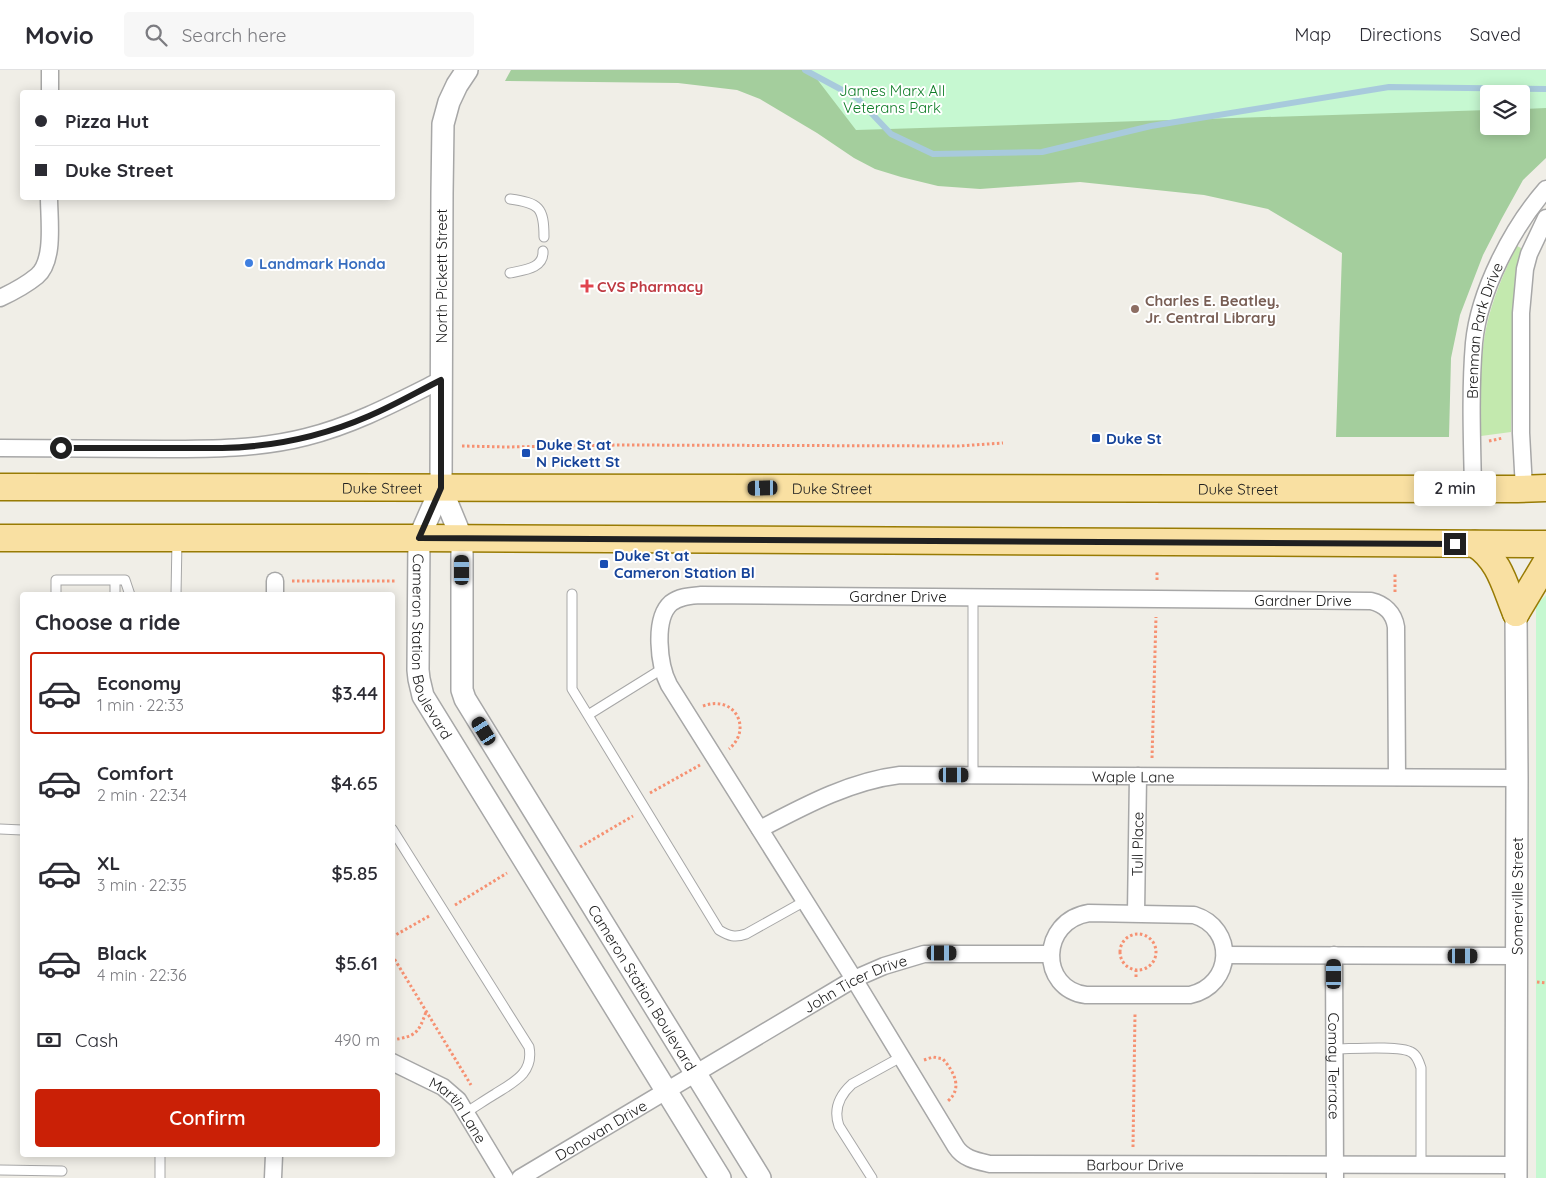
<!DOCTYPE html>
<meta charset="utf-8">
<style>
:root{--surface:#fff;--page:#f7f7f7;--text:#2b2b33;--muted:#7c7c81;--line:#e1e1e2;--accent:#ca2006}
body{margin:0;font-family:Quicksand,sans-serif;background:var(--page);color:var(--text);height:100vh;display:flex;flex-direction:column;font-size:19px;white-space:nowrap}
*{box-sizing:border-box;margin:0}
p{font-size:16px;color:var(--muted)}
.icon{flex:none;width:28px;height:28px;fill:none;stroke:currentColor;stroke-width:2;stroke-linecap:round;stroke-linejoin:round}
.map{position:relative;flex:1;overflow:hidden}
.details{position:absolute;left:20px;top:522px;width:375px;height:565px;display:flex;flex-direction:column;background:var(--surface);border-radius:5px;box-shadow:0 2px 12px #0003}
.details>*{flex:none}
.top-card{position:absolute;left:20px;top:20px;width:375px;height:110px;border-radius:5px;box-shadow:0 2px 12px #0003;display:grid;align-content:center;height:110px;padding:0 15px;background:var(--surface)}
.buttons{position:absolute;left:1480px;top:15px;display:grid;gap:10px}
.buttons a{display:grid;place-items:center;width:50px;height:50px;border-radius:5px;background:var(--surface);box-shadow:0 2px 12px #0003;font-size:25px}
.end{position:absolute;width:22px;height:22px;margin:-11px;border:6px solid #202020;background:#fff;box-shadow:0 0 0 2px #fff}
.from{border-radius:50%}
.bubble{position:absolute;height:35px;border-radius:5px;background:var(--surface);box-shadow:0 2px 12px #0003;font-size:16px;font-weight:600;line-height:35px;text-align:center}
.car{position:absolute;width:15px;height:30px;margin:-15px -8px;border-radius:6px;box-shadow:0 0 4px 1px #0007;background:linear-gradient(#222 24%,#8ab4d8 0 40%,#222 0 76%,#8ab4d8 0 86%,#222 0)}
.top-card b{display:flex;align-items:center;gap:18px;height:48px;font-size:19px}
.top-card b+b{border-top:1px solid var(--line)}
.top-card i{width:12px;height:12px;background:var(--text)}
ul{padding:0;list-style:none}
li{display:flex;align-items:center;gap:15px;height:82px;margin:0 10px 8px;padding:0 5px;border:2px solid transparent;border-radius:5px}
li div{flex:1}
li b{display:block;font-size:19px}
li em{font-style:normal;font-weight:600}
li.active{border-color:var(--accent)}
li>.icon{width:45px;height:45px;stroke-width:1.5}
h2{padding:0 15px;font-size:22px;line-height:60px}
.pay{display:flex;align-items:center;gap:12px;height:55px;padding:0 15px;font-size:19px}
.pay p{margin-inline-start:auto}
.primary-button{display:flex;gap:10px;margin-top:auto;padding:10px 15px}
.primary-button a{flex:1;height:58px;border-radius:5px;background:var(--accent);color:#fff;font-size:20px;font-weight:600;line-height:58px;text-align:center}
header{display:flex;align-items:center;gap:30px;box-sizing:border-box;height:70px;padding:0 25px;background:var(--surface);border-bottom:1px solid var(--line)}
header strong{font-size:24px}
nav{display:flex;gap:28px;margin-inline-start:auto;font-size:18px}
.search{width:350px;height:45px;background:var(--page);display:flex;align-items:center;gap:12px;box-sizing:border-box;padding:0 18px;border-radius:5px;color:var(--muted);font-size:19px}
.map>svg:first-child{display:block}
.grass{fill:#c3e9ae}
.forest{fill:#a4ce9d;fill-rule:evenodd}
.park{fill:#c6f8d1}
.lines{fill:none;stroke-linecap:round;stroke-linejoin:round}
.stream{stroke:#a8cadc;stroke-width:6}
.service-casing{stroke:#a7a7a7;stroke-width:11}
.minor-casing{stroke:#a7a7a7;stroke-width:19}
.tertiary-casing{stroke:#a7a7a7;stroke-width:24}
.primary-casing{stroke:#987b04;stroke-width:29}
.path{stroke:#f69172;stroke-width:3;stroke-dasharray:2.5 2.5;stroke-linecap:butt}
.service{stroke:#fff;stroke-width:9}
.minor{stroke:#fff;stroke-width:16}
.tertiary{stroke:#fff;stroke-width:21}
.primary{stroke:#f9e0a2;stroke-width:26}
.route{stroke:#202020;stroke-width:6}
.shop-dot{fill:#3f7fe0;stroke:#fff;stroke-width:2}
.health-dot{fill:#e0444e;stroke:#fff;stroke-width:2}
.education-dot{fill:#8d6e63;stroke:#fff;stroke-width:2}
.transit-dot{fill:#1a4fb4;stroke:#fff;stroke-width:2}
.labels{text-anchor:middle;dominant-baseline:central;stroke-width:4;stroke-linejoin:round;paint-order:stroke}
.park-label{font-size:15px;fill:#0f7d27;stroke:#fff}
.shop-label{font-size:15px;font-weight:bold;fill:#366cbe;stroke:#fff;text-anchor:start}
.street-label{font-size:15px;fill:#202020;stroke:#fff}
.health-label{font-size:15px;font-weight:bold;fill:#be3a42;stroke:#fff;text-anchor:start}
.education-label{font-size:15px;font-weight:bold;fill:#785e54;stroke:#fff;text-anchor:start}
.transit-label{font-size:15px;font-weight:bold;fill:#164399;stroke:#fff;text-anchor:start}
</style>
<header>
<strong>Movio</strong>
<div class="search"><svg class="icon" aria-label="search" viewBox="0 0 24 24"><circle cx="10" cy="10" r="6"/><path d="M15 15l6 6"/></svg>Search here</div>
<nav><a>Map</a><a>Directions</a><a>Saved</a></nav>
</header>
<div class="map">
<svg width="1546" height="1108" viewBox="0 0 1546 1108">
<rect width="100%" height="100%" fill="#f0eee7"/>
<path class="grass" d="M 1517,176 L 1523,179 L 1515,209 L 1511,362 L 1481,366 C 1481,335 1479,302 1484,270 C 1489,237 1502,206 1517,176 Z"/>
<path class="forest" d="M 511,0 L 1546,0 L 1546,88 L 1523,110 L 1502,148 L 1483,185 L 1460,245 L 1451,288 L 1449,367 L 1336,367 L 1342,183 L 1268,139 L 1204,125 L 1080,112 L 980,119 L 938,116 L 901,107 L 875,99 L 854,88 L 817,63 L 760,29 L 737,20 L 678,13 L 505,11 ZM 1489,24 L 1521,24 L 1521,56 L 1489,56 Z"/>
<path class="park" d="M 810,0 L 1546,0 L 1546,38 L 1521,39 L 1521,24 L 1489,24 L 1489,40 L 856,60 Z
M 1546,525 L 1546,1108 L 1536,1108 L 1536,535 Z"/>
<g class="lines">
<path class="stream" d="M 805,0 L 857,28 L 891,64 L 933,84 L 1042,82 L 1151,56 L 1389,17 L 1546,19"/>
<defs>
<path id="service" d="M 510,129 C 539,133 544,137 544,167
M 510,203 C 523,200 544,199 543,181
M 115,510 L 115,525
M 572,524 L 572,619 L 719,860 C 729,866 735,868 746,864 L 805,831
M 56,525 L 56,510 L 125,510 L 130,525
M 176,525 L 177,470
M 588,645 L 662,599
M 973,705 L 973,527
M 0,759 L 22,760
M 392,759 L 529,977 C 534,1003 514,1012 495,1024 C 485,1030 475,1037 465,1043
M 1335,979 C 1350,979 1399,975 1411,982 C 1417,985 1419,992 1421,998 L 1421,1095
M 160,1085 L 160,1108
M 0,1100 L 62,1101
M 872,1108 L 839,1056 C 833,1039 840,1025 852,1014 L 901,987"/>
<g id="minor">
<path d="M 50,22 L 50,0"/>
<path d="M 0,228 C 13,222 26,215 37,206 C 55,191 49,149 49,128"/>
<path d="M 0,378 C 54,378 109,379 163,379 C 211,379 259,379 306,367 C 354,355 397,332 441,310"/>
<path id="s1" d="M 1473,418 C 1472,370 1470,321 1474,273 C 1479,221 1512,158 1546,119"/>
<path d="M 1524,419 L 1521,363 L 1521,243 L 1525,199 L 1529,184 L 1546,148"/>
<path d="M 275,525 L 275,511"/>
<path id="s2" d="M 1397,707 L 1396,557 C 1394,543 1384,534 1371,531 L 701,525 C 691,526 680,526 671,533 C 653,549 659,596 669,615 L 854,909 L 956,1077 C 964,1089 977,1091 990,1094 L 1516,1095"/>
<path id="s3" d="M 760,759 C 804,736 850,711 900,705 L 1517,708"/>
<path d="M 1089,843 L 1194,845 C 1236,858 1234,915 1190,925 L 1086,925 C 1039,919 1039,851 1089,843 Z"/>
<path id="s4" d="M 1136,843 L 1138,706"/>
<path d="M 1225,885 L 1517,886"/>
<path id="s5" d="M 1334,885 L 1335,1108"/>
<path id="s6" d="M 392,992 L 443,1017 L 458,1030 L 505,1108"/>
<path d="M 273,1108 L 274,1085"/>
<path id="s7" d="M 520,1108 L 854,909 L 884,896 L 924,884 L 1050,884"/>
</g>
<g id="tertiary">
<path id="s8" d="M 467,0 L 457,15 L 449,32 L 443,54 L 442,123 L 441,418 L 462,469 L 462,620 L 465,629 L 760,1108"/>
<path id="s9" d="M 441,418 L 419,468 L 418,600 L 419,609 L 423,626 L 720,1108"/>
<path id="s10" d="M 1516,1108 L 1517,708 L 1516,543"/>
</g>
<g id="primary">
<path id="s11" d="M 0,417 L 1517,419 L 1546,418"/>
<path d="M 0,468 L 419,468 L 1546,474"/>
<path d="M 1475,474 C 1500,490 1505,517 1516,543"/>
<path d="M 1516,543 L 1546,493"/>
</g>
</defs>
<use href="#service" class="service-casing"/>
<use href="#minor" class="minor-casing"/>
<use href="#tertiary" class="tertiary-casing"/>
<use href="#primary" class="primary-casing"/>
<path class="path" d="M 1489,371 L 1503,368
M 462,376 L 507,377 L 619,375 L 959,376 L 1003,373
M 1157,510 L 1157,501
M 292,511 L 396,511
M 1395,522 L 1395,503
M 703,636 C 735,624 753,659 729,679
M 1152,688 L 1156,547
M 650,723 L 700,695
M 580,777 L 633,746
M 455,835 L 507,803
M1120 882a18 18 0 1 1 36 0a18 18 0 1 1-36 0Z
M 392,867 L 431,845
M 392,885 L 471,1015
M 1136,907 L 1136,900
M 1537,912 L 1546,913
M 392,970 C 416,966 418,964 426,942
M 924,990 L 933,987 L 943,989 C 954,1002 963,1018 948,1031
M 1133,1077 L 1135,944"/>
<use href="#service" class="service"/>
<use href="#minor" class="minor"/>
<use href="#tertiary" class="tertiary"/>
<use href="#primary" class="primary"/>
</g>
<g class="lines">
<path class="route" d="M 61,378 L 222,378 C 273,377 323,366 369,346 C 393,336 417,322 441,310 L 441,418 L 419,468 L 1455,474"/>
</g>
<circle class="shop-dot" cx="249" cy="193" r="5"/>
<path class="health-dot" d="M584.5 208.5h5v5h5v5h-5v5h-5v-5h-5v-5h5z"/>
<circle class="education-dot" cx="1135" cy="239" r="5"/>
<g class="transit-dot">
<rect x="1091" y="363" width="10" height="10" rx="2.5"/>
<rect x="521" y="378" width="10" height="10" rx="2.5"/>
<rect x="599" y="489" width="10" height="10" rx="2.5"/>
</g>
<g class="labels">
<g class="park-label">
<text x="892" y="20">James Marx All<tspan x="892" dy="17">Veterans Park</tspan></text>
</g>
<g class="shop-label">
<text x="259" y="193">Landmark Honda</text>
</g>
<g class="street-label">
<text transform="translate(441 206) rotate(-90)">North Pickett Street</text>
<text stroke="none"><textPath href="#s1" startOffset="159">Brenman Park Drive</textPath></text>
<text stroke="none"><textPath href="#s11" startOffset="832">Duke Street</textPath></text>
<text stroke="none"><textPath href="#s11" startOffset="382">Duke Street</textPath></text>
<text stroke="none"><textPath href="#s11" startOffset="1238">Duke Street</textPath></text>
<text x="898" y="526">Gardner Drive</text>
<text x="1303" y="530">Gardner Drive</text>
<text stroke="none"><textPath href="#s9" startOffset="166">Cameron Station Boulevard</textPath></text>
<text stroke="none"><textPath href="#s3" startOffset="384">Waple Lane</textPath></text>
<text stroke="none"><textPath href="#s4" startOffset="69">Tull Place</textPath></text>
<text stroke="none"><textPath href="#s10" startOffset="282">Somerville Street</textPath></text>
<text stroke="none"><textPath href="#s7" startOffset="388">John Ticer Drive</textPath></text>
<text stroke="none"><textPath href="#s8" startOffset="978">Cameron Station Boulevard</textPath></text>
<text stroke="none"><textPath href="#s5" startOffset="111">Comay Terrace</textPath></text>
<text stroke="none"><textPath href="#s6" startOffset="84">Martin Lane</textPath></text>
<text stroke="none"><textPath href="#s7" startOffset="94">Donovan Drive</textPath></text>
<text stroke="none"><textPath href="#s2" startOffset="1704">Barbour Drive</textPath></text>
</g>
<g class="health-label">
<text x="597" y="216">CVS Pharmacy</text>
</g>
<g class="education-label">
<text x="1145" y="230">Charles E. Beatley,<tspan x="1145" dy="17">Jr. Central Library</tspan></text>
</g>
<g class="transit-label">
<text x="1106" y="368">Duke St</text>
<text x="536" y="374">Duke St at<tspan x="536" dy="17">N Pickett St</tspan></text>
<text x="614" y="485">Duke St at<tspan x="614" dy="17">Cameron Station Bl</tspan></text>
</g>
</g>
</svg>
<div class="buttons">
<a><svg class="icon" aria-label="layers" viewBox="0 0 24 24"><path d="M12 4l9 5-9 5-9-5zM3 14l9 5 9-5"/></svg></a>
</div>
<i class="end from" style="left:61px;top:378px"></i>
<i class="end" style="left:1455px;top:474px"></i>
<div class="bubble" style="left:1414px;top:401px;width:82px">2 min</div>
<i class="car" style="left:763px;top:418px;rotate:269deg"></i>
<i class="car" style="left:462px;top:500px;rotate:0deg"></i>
<i class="car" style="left:484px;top:661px;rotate:328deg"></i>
<i class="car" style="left:954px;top:705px;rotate:90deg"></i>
<i class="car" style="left:942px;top:883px;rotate:90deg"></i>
<i class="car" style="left:1463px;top:886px;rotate:90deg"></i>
<i class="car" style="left:1334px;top:904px;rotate:0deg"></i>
<div class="top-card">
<b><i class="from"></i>Pizza Hut</b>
<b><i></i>Duke Street</b>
</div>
<section class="details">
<h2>Choose a ride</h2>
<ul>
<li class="active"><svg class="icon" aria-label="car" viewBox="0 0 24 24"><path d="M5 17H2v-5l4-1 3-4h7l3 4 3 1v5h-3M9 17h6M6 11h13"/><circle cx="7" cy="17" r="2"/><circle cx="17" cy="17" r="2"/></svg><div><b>Economy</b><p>1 min · 22:33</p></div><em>$3.44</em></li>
<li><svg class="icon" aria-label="car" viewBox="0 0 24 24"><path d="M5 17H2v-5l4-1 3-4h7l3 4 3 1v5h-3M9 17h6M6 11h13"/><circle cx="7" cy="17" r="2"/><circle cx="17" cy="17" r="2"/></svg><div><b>Comfort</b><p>2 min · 22:34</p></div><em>$4.65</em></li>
<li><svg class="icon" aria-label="car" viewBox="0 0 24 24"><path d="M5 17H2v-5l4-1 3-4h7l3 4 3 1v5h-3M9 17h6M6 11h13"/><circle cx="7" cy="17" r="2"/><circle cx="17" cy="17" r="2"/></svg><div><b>XL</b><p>3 min · 22:35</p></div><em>$5.85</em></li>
<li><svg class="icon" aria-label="car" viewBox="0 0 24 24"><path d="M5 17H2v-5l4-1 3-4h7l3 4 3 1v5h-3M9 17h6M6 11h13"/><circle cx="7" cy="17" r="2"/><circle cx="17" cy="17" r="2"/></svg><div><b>Black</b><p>4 min · 22:36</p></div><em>$5.61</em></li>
</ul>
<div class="pay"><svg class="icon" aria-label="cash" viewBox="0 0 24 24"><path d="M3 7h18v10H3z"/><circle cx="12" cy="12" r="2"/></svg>Cash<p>490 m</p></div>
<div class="primary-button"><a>Confirm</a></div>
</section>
</div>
